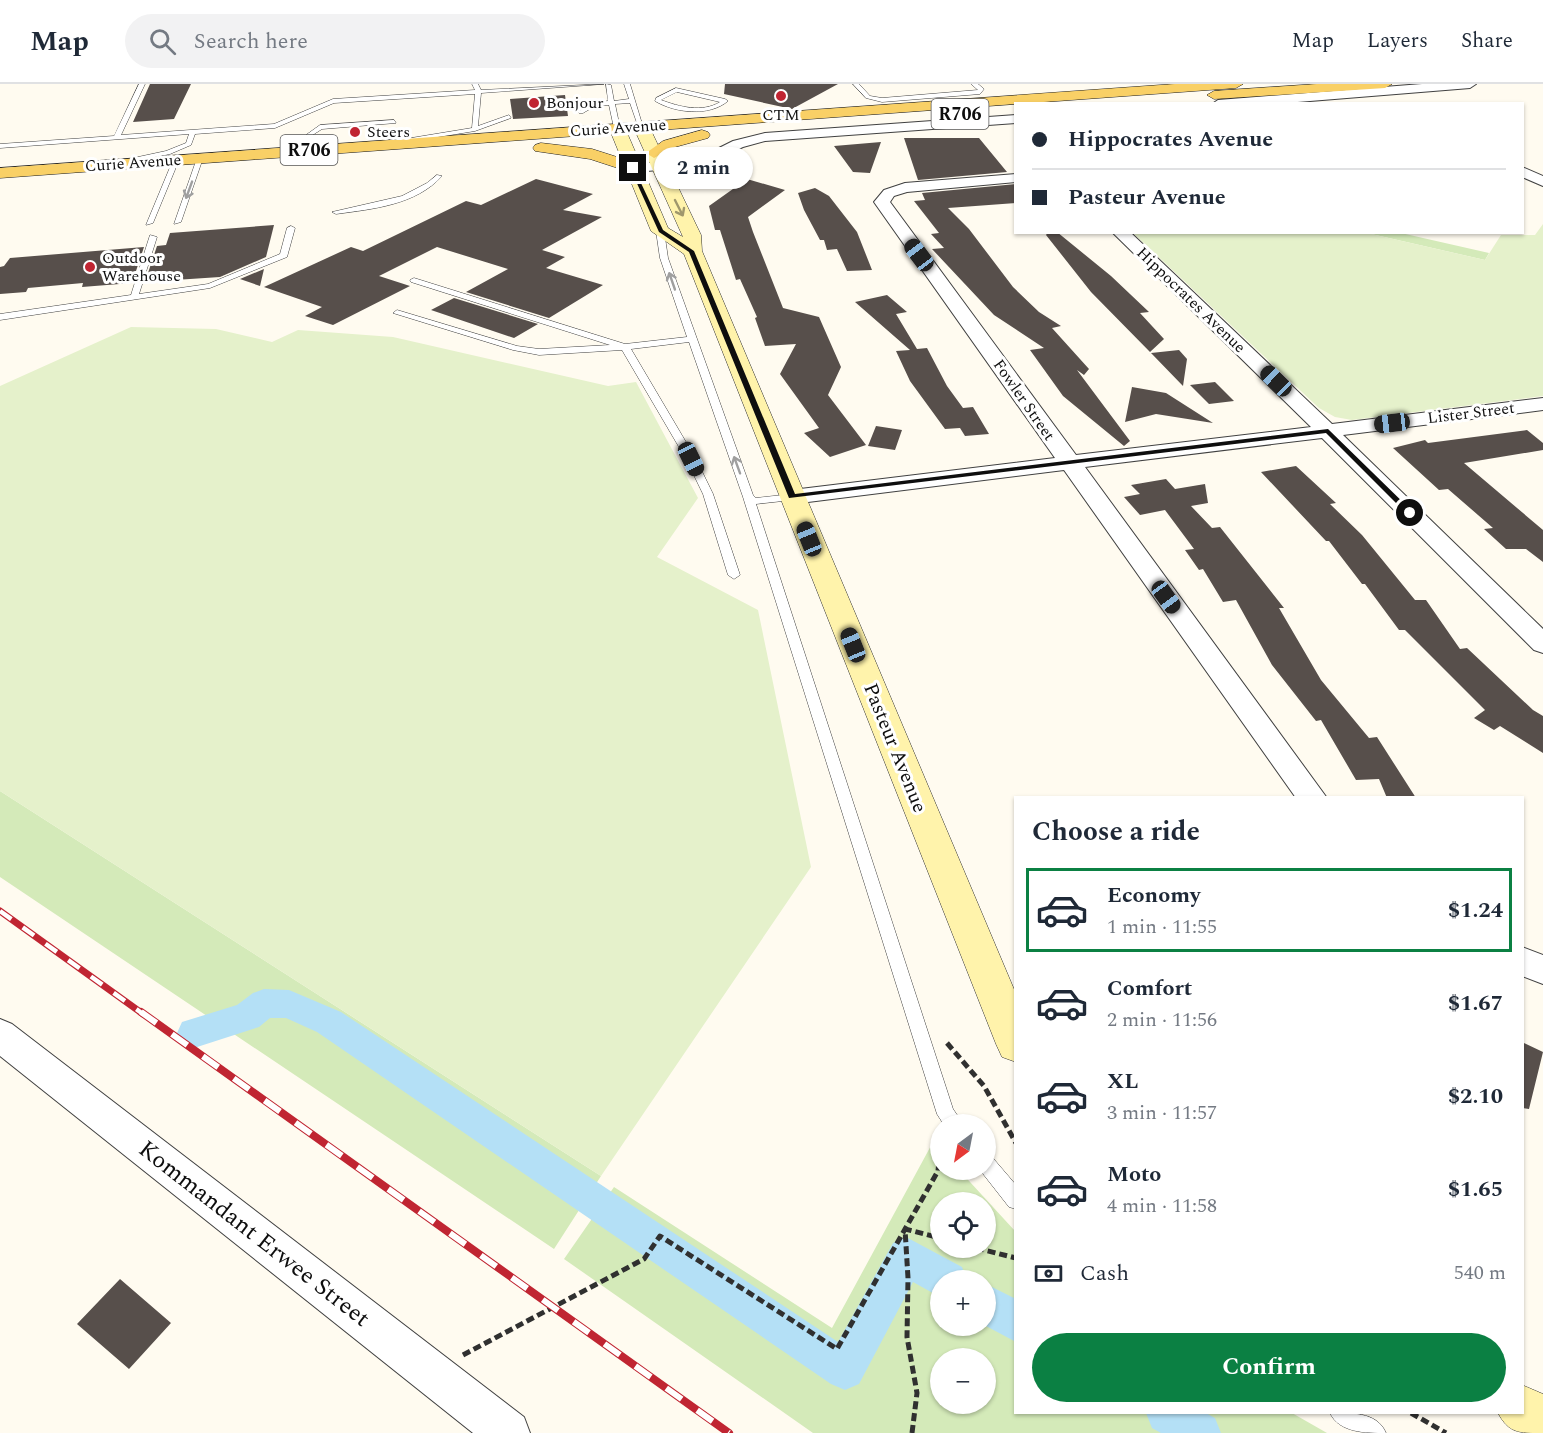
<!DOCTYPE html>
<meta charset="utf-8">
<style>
:root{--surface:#fff;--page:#f2f2f3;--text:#1f2937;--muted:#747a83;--line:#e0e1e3;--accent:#0b8043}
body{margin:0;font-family:Spectral,serif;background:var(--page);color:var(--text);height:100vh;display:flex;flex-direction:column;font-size:22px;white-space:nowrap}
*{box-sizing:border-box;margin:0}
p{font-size:20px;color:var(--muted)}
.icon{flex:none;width:33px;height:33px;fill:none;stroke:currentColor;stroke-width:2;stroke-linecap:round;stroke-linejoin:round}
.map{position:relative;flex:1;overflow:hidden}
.details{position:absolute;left:1014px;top:712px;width:510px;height:618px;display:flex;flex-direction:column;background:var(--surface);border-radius:0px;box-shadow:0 2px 4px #0004}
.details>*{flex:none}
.banner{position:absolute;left:1014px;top:18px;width:510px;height:132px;border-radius:0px;box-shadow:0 2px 4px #0004;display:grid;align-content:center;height:132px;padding:0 18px;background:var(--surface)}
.needle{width:39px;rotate:212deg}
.controls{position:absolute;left:930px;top:1030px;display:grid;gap:12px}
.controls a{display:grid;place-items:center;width:66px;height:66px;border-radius:50%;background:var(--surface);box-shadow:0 2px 4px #0004;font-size:30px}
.end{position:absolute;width:27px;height:27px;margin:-14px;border:8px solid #0e0e0e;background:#fff;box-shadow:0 0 0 3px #fff}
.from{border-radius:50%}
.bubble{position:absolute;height:42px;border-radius:21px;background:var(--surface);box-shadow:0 2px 4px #0004;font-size:20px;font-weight:700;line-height:42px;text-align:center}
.car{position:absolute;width:18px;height:36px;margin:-18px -9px;border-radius:8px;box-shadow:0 0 4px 2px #0007;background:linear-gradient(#222 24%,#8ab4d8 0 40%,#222 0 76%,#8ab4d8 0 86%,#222 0)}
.banner b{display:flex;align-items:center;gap:21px;height:57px;font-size:22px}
.banner b+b{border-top:2px solid var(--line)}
.banner i{width:15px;height:15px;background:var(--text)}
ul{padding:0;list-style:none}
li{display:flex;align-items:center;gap:18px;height:84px;margin:0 12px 9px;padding:0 6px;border:3px solid transparent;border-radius:0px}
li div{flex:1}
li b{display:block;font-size:22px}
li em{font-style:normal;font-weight:700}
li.current{border-color:var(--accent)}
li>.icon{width:54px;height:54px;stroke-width:1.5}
h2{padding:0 18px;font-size:27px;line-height:72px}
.pay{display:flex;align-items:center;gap:15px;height:66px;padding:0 18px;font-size:22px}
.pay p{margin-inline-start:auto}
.button{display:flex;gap:12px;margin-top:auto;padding:12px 18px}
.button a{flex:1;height:69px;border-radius:36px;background:var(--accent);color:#fff;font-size:24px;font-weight:700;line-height:69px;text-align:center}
header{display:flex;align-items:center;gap:36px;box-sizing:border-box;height:84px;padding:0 30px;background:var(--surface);border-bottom:2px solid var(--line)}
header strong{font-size:28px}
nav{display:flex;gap:33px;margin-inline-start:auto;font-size:21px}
.search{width:420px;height:54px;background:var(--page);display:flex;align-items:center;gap:15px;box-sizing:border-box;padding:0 21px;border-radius:33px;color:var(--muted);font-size:22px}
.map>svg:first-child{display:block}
.green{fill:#d4eab9;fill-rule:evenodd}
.pitch{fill:#e5f1cb}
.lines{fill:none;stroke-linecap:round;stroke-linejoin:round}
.canal{fill:#b4e0f6;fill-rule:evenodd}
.building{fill:#574f4b}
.lane-casing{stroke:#414141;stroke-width:1}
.street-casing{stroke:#414141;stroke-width:2}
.secondary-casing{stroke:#303030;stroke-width:1}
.primary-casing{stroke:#1f1f1f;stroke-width:1}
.path{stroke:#303030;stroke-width:5;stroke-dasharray:8 4;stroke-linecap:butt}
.lane{fill:#fff;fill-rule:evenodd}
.street{fill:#fff;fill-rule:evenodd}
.secondary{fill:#fff3ab;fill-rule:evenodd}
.primary{fill:#f9d066;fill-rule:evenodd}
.rail-far1-casing{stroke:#c02532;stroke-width:7}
.rail-casing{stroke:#c02532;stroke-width:8}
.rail-far1{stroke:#fff;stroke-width:4.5;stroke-dasharray:14;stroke-linecap:butt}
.rail{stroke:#fff;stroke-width:6;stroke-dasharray:19;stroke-linecap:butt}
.oneway{stroke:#9f9f9f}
.oneway2{stroke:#9f976c}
.route{fill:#0e0e0e}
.poi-dot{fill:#c02532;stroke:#fff;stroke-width:2}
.labels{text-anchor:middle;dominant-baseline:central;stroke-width:6;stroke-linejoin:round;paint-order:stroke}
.far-poi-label{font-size:16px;fill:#0e0e0e;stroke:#fff;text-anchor:start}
.far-street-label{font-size:16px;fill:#0e0e0e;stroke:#fff}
.shield{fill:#fff;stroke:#565656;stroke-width:1.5}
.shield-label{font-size:18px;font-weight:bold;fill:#0e0e0e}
.street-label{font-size:20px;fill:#0e0e0e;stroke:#fff}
.near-street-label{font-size:24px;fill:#0e0e0e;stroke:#fff}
</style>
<header>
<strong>Map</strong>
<div class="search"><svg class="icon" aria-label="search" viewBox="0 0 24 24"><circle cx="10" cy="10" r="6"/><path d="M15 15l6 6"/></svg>Search here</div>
<nav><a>Map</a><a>Layers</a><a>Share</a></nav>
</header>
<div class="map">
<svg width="1543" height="1349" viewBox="0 0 1543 1349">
<rect width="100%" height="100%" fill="#fffbf0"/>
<path class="green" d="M 1367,149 L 1401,149 L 1489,169 L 1485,176 Z
M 0,707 L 601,1092 L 554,1165 L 0,793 Z
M 933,1058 L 940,1066 L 940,1086 L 959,1086 L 1015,1147 L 1016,1329 L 1292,1329 L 1327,1349 L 813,1349 L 564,1175 L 614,1103 L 832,1244 ZM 940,1119 L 986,1119 L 986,1164 L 940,1164 ZM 940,1197 L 986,1197 L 986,1242 L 940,1242 ZM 940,1275 L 986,1275 L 986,1320 L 940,1320 Z"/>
<path class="pitch" d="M 1543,140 L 1543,312 L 1352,336 L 1335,333 L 1319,324 L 1133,149 L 1367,149 L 1485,176 L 1501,151 L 1535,151 Z
M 131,243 L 216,245 L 272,258 L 298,246 L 393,253 L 608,302 L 636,298 L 698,414 L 657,473 L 758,526 L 811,783 L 601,1092 L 0,707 L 0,302 Z"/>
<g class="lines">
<path class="canal" d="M 264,905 L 289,906 L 341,928 L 838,1258 L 893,1159 L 906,1153 L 962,1183 L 967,1197 L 940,1197 L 940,1213 L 913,1198 L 859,1300 L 845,1306 L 831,1300 L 317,948 L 286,934 L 270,934 L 259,943 L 194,964 L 182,960 L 177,949 L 182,938 L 237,921 L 253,909 Z
M 986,1200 L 1016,1215 L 1016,1258 L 986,1242 Z
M 1146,1329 L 1206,1329 L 1215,1334 L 1221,1349 L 1161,1349 L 1152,1344 Z"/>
</g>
<path class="building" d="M 150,0 L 191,0 L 174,35 L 133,38 Z
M 725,0 L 838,0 L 792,25 L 724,10 Z
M 565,11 L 568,32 L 513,35 L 510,15 Z
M 904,54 L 979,54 L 1007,88 L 918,96 Z
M 881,58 L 870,89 L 853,88 L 834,62 Z
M 536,95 L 593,110 L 563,126 L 602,133 L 542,166 L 565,173 L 546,184 L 603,201 L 549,234 L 466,208 L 508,185 L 437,163 L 379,192 L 410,202 L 333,241 L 305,232 L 322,223 L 264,203 L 351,163 L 363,167 L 466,117 L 481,121 Z
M 747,95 L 785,106 L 748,133 L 753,148 L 783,224 L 819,233 L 841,283 L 828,311 L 866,361 L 830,373 L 804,349 L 819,344 L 780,290 L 796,260 L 765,262 L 755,234 L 757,233 L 740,195 L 736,196 L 720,146 L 715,146 L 709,122 Z
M 1016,100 L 1016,119 L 948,124 L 969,145 L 1013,203 L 1039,228 L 1061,242 L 1052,244 L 1089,285 L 1084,291 L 1077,286 L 1130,357 L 1124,362 L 1063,312 L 1030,266 L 1044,264 L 994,231 L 932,165 L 944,164 L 931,150 L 939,149 L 914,117 L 925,116 L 922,109 Z
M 815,104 L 829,112 L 857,148 L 872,186 L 847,187 L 837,165 L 827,166 L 824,156 L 820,156 L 804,126 L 798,109 Z
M 274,141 L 266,173 L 220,193 L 145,198 L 157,162 L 166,161 L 170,149 Z
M 1048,148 L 1057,148 L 1111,192 L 1149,228 L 1140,229 L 1164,255 L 1150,268 L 1091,208 L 1046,151 Z
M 144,163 L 132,199 L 82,203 L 83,199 L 28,204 L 26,208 L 0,210 L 0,183 L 4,182 L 10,174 Z
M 264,185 L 260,202 L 240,195 Z
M 887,211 L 907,228 L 896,230 L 917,265 L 927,264 L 947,302 L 963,324 L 973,323 L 989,350 L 965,352 L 960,344 L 945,345 L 910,297 L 896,267 L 910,266 L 855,218 Z
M 454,214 L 538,240 L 514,254 L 431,226 Z
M 1179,266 L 1187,275 L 1183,302 L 1151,269 Z
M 1215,298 L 1234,317 L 1209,320 L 1190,301 Z
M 1132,303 L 1166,309 L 1213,339 L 1156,330 L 1125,338 Z
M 876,342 L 902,346 L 895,366 L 868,362 Z
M 1527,346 L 1543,359 L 1543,366 L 1464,379 L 1543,446 L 1543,478 L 1526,465 L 1506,465 L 1484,445 L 1493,444 L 1448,405 L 1439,406 L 1393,364 L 1425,356 L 1428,359 Z
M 1296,382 L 1336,419 L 1330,420 L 1362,451 L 1415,516 L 1426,516 L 1460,565 L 1467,564 L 1533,626 L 1543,632 L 1543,669 L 1500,642 L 1494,646 L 1474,634 L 1485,626 L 1405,546 L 1399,546 L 1365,500 L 1362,500 L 1329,457 L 1326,457 L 1261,388 Z
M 1166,395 L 1175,405 L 1205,400 L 1208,419 L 1191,422 L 1212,444 L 1220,443 L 1284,524 L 1279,524 L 1321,596 L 1369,654 L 1377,653 L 1416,714 L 1387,714 L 1379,695 L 1356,696 L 1321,636 L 1316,637 L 1272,581 L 1236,516 L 1223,518 L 1203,485 L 1199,486 L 1185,466 L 1194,465 L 1165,426 L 1140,431 L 1124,413 L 1140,410 L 1131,401 Z
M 1522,958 L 1543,968 L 1529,1025 L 1522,1024 Z
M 120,1195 L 171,1239 L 129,1285 L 77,1240 Z"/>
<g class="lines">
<defs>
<path id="lane" d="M 139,0 L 145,0 L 121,51 L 274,40 L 333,15 L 475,6 L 472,0 L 478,0 L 481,6 L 604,0 L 481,9 L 478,42 L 509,31 L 511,34 L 475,47 L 407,58 L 405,55 L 472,44 L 475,10 L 334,19 L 275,44 L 195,50 L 191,61 L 170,70 L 126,79 L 124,76 L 166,67 L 186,59 L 189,50 L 0,64 L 0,60 L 114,52 Z
M 606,0 L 611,1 L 614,17 L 629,15 L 624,0 L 630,0 L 643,43 L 638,42 L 630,19 L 615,20 L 620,44 L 617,46 L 614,44 L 609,21 L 595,22 L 583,29 L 579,29 L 579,27 L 592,19 L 608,17 Z
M 853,0 L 859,0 L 870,12 L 882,14 L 978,6 L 971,0 L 978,0 L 984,5 L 980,10 L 882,18 L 866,14 Z
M 676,4 L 725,15 L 728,17 C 709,33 675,29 655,17 L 656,14 ZM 677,8 L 720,18 C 702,29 680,23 661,16 Z
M 394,36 L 396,39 L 322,45 L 311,52 L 306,51 L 320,41 Z
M 200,72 L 203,74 L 181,138 L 174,140 L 197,74 Z
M 176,74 L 179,76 L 153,139 L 146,141 L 173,76 Z
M 437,91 L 442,92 C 416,121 373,125 336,130 L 332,128 L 402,112 L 427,99 Z
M 291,142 L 295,144 L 287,173 L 210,204 L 0,236 L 0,230 L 131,211 L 150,151 L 157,153 L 139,210 L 208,200 L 280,170 L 287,144 Z
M 660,145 L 664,147 L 668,174 L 753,411 L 756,414 L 792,410 L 797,413 L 792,416 L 756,420 L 953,1025 L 964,1041 L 944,1041 L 937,1030 L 743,413 L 689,258 L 631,265 L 696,375 L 713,410 L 740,491 L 734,495 L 728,491 L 703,410 L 686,375 L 622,266 L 539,271 L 513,266 L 393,229 L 397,226 L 517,262 L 539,265 L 610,261 L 411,198 L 410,196 L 414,194 L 625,260 L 687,253 L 660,174 L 656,147 Z
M 986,1070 L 992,1073 L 1016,1101 L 1016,1125 L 1009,1123 L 980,1086 L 986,1086 Z
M 1330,1329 C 1349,1329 1377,1327 1386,1349 C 1366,1349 1339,1349 1330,1329 Z"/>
<path id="street" d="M 1422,0 L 1476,0 L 1470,4 L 1273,20 L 1212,20 L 1218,16 Z
M 1016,31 L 1016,39 L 765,57 L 743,63 L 700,83 L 633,88 L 626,84 L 633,80 L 697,75 L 733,57 L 765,49 Z
M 1522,83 L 1543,92 L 1543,102 L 1522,93 Z
M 1016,90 L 1016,98 L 907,108 L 894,112 L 890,118 L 1076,371 L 1311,343 L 1112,148 L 1130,148 L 1332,340 L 1543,314 L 1543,326 L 1343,351 L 1543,545 L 1543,569 L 1534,566 L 1322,354 L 1085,383 L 1327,714 L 1296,714 L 1064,386 L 792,420 L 784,418 L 781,413 L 784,408 L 792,406 L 1055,374 L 874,118 L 884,106 L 905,99 Z
M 1522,863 L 1543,871 L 1543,900 L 1522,892 Z
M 0,935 L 12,940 L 524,1333 L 530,1349 L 473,1349 L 0,972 Z"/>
<path id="secondary" d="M 641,37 L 649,42 L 672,91 L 694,75 L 706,75 L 708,79 L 678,103 L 701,151 L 702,167 L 1016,910 L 1016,978 L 1002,973 L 996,960 L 684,170 L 651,147 L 609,44 L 617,39 L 625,44 L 668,144 L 683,153 L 633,42 Z
M 1522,1301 L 1543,1310 L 1543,1349 C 1518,1349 1509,1349 1498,1329 L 1522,1329 Z"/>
<path id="primary" d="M 1175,0 L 1243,0 L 1236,4 L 0,94 L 0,84 Z
M 1317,0 L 1392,0 L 1385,4 L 1214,15 L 1207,11 L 1214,7 Z
M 702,46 L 708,48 L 710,51 L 708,54 L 675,63 L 654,74 L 646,69 L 663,57 Z
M 541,59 L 592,65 L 639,80 L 641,84 L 633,89 L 590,75 L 535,67 L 533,64 L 535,61 Z"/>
</defs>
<use href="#lane" class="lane-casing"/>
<use href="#street" class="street-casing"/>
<use href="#secondary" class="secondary-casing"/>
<use href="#primary" class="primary-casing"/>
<path class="path" d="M 947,959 L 984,1002 L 1016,1059
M 976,1164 L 1016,1174
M 463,1271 L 644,1175 L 660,1152 L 837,1265 L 938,1087 L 940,1067
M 1411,1329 L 1446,1349
M 912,1349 L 917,1309 L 907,1253 L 908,1194 L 905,1145 L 940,1154"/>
<use href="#lane" class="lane"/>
<use href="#street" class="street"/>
<use href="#secondary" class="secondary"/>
<use href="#primary" class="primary"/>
<defs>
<path id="rail-far1" d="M 0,827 L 143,930"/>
<path id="rail" d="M 141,928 L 729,1349"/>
</defs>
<use href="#rail-far1" class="rail-far1-casing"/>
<use href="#rail" class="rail-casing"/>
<use href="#rail-far1" class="rail-far1"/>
<use href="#rail" class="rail"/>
</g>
<defs><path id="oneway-shaft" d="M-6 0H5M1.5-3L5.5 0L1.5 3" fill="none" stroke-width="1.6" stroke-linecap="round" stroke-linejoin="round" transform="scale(1.5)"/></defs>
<g class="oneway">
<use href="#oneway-shaft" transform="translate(189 106) rotate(110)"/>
<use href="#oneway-shaft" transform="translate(672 197) rotate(-109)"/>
<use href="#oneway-shaft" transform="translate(737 381) rotate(-110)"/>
</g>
<use class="oneway2" href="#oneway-shaft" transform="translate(679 124) rotate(63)"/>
<path class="route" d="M 633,82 L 663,146 L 694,167 L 795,410 L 1328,345 L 1414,429 L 1408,431 L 1326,349 L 789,414 L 689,168 L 659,148 L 630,84 Z"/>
<g class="poi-dot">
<circle cx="781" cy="12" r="6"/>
<circle cx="534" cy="19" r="6"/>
<circle cx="355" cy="48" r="6"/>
<circle cx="90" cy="183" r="6"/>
</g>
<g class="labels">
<g class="far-poi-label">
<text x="546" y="19">Bonjour</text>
<text x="781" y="31" text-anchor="middle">CTM</text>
<text x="367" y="48">Steers</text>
<text x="102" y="174">Outdoor<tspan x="102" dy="18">Warehouse</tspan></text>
</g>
<g class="far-street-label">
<text transform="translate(618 44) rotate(-4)">Curie Avenue</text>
<text transform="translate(133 79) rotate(-4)">Curie Avenue</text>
<text transform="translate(1191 216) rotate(44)">Hippocrates Avenue</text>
<text transform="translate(1024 316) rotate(55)">Fowler Street</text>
<text transform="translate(1471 329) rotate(-7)">Lister Street</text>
</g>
<g class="shield">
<rect x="931.5" y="15" width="57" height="30" rx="4.5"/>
<rect x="280.5" y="51" width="57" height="30" rx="4.5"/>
</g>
<g class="shield-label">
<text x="960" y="30">R706</text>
<text x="309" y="66">R706</text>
</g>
<g class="street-label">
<text transform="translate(895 664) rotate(68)">Pasteur Avenue</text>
</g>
<g class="near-street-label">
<text transform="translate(254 1150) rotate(38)">Kommandant Erwee Street</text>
</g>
</g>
</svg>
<div class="controls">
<a><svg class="needle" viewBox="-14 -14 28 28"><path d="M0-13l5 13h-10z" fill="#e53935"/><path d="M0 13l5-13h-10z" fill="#747a83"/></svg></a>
<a><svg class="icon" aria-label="locate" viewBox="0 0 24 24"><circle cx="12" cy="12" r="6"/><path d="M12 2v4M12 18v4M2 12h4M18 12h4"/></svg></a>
<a>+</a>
<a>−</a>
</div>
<i class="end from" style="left:1410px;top:429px"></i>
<i class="end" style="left:633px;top:84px"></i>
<div class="bubble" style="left:654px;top:63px;width:99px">2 min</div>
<i class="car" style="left:919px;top:171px;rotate:323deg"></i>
<i class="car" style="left:1276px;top:297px;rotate:314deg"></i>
<i class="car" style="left:1392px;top:339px;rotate:263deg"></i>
<i class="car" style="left:691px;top:375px;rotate:154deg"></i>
<i class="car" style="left:809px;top:455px;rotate:338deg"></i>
<i class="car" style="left:1166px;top:513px;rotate:144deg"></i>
<i class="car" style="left:853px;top:561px;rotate:338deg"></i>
<div class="banner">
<b><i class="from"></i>Hippocrates Avenue</b>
<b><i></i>Pasteur Avenue</b>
</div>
<section class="details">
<h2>Choose a ride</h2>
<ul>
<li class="current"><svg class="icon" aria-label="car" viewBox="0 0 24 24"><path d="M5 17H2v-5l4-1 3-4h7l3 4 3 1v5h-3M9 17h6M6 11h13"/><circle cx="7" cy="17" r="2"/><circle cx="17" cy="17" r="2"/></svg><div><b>Economy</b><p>1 min · 11:55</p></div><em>$1.24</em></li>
<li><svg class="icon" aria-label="car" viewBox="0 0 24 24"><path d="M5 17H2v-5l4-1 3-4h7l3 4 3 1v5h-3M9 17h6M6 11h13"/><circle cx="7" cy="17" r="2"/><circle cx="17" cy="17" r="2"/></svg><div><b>Comfort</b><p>2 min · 11:56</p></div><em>$1.67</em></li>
<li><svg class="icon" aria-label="car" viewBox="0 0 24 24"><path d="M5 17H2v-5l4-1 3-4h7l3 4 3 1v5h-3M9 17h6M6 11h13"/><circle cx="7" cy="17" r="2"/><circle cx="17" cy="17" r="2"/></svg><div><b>XL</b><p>3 min · 11:57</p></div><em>$2.10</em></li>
<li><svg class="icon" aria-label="car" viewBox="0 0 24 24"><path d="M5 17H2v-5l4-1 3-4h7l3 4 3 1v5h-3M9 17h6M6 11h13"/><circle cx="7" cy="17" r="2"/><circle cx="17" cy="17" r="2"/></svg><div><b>Moto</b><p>4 min · 11:58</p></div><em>$1.65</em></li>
</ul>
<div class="pay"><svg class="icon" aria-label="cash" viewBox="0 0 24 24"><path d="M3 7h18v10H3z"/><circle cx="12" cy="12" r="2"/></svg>Cash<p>540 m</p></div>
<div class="button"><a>Confirm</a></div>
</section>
</div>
